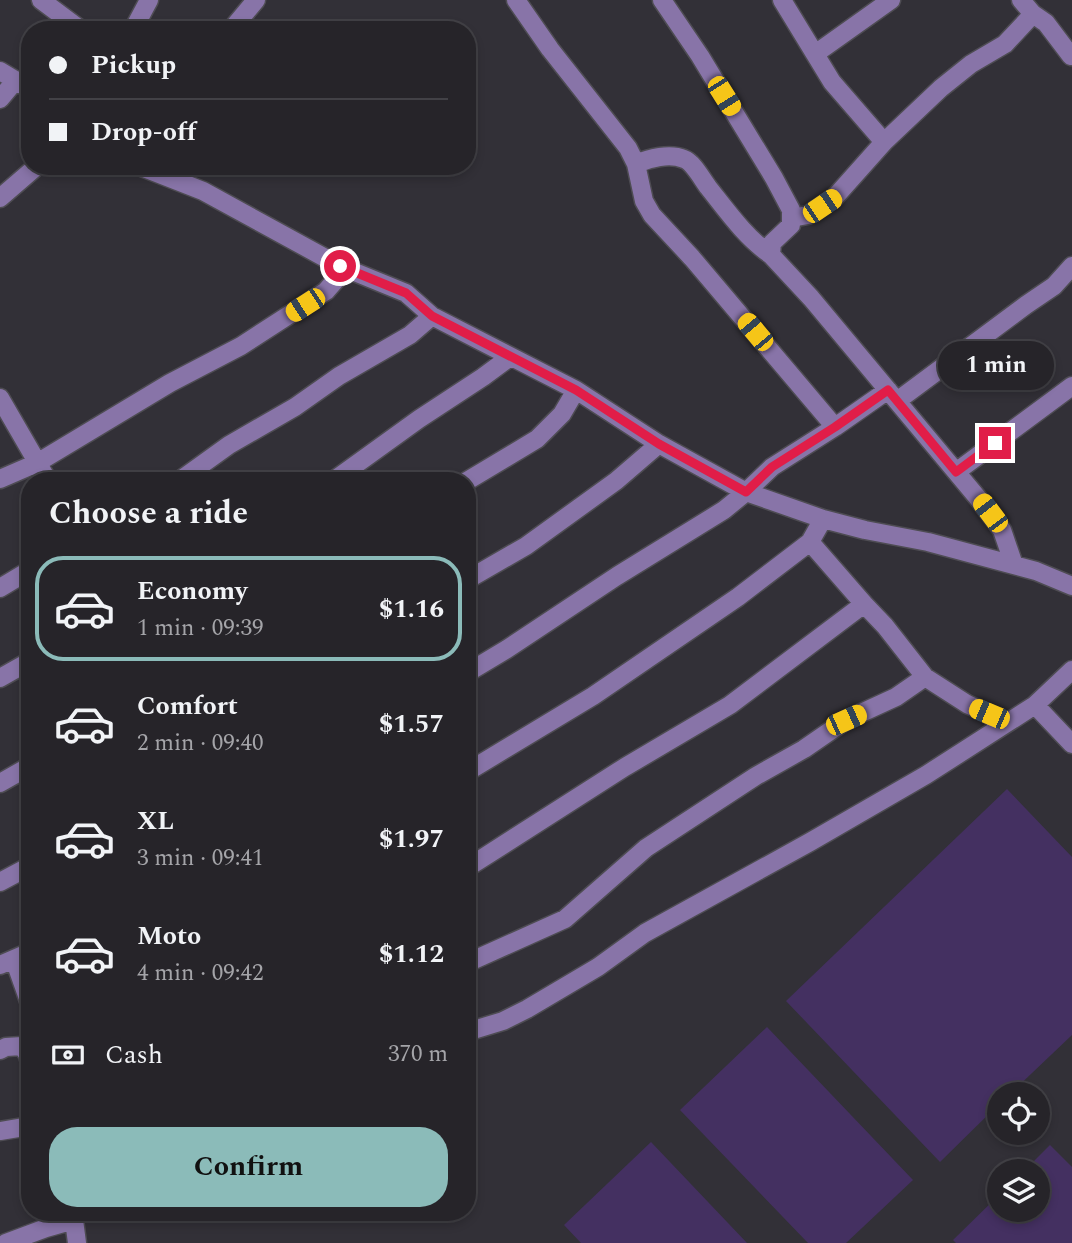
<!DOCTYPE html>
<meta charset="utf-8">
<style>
:root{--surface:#262429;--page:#323035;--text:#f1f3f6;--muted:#a4a4a8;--line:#424146;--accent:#8bbbb9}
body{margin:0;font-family:Spectral,serif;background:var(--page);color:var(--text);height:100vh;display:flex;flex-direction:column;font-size:26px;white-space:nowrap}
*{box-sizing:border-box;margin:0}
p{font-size:23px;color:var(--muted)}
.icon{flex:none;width:38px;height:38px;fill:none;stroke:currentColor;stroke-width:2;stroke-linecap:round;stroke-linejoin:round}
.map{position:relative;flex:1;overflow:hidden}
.drawer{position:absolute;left:21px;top:472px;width:455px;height:749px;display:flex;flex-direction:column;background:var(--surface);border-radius:28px;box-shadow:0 4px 10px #0003,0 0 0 2px var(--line)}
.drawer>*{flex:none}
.hud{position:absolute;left:21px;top:21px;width:455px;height:154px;border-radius:28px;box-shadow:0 4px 10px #0003,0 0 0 2px var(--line);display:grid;align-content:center;height:154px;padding:0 28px;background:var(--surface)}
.controls{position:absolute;left:987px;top:1082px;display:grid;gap:14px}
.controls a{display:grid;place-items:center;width:63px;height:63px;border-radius:50%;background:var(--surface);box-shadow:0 4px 10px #0003,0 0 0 2px var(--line);font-size:35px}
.end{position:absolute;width:32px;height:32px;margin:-16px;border:9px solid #e11d48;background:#fff;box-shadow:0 0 0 4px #fff}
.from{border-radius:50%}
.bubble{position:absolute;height:49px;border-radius:24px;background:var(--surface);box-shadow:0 4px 10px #0003,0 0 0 2px var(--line);font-size:23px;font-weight:700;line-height:49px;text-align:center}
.car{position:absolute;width:21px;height:42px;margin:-21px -10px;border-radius:9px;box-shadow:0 0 5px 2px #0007;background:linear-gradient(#f5c518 24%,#345 0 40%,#f5c518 0 76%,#345 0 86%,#f5c518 0)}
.hud b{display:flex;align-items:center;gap:24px;height:66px;font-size:26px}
.hud b+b{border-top:2px solid var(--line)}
.hud i{width:18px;height:18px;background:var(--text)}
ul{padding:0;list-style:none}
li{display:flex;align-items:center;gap:21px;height:105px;margin:0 14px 10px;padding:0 14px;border:4px solid transparent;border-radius:28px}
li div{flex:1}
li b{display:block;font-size:26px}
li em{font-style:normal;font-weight:700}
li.current{border-color:var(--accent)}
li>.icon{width:63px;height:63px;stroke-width:1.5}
h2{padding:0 28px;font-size:32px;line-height:84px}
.pay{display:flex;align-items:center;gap:18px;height:77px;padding:0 28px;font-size:26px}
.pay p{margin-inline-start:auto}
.action{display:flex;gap:14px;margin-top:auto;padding:14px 28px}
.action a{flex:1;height:80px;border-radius:28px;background:var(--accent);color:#111;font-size:28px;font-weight:700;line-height:80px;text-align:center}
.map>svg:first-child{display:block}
.green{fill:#443061}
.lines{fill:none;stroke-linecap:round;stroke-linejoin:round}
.minor-casing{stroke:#4e4c53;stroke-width:21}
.minor{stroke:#8874a8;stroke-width:18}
.route{stroke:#e11d48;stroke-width:9}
</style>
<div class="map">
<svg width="1072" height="1243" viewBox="0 0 1072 1243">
<rect width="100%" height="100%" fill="#323037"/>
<path class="green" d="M 1007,789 L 1072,857 L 1072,1035 L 1010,1094 L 999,1094 L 999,1104 L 940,1162 L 786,1001 Z
M 767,1027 L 913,1180 L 846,1243 L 808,1243 L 680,1110 Z
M 651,1142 L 747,1243 L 581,1243 L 564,1225 Z
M 1050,1145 L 1072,1167 L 1072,1243 L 956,1243 L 953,1240 L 999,1195 L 999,1209 L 1038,1209 L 1038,1171 L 1024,1171 Z"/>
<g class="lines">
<defs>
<path id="minor" d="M 41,0 L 81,30
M 516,0 L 550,49 L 628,148 L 636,164 L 644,201 L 652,215 L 692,258 L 835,427
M 662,0 L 700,56 L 774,178 L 791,210 L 791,225 L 772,243 L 771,255 L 811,298 L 977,497 L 1002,530 L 1014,565
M 782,0 L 832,82 L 884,142
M 1021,0 L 1033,14 L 1046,23 L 1071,56
M 133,30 L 149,0
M 231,30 L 256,0
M 815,54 L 891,0
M 0,71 L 30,89
M 0,99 L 16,80
M 636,164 C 649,158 670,153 684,159 C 693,162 702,179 708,187 C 727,211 746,238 771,255
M 139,166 L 203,191 L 340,266 L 406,293 L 432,316 L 576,390 L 659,444 L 746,492 L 823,519 L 865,530 L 928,542 L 1036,571 L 1072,586
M 0,198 L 37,166
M 791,218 L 808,215 L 835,197 L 884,142 L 941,88 L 971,64 L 1005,44 L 1033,14
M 0,398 L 48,481
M 897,401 L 1026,305 L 1054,286 L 1072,266
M 956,472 L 1072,386
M 0,479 L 37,463 L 170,383 L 241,346 L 326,291 L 346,268
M 179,481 L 229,445 L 295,407 L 339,376 L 410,335 L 432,316
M 333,481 L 419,419 L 483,377 L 510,357
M 467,481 L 537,439 L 562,414 L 576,390
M 810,542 L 864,604 L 885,626 L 925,677 L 967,704 L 989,714 L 1001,726
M 467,580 L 526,546 L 616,481 L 659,444
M 0,588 L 30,570
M 467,673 L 507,649 L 617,576 L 724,510 L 746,492 L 772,467 L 835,427 L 888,390
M 0,678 L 30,661
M 1035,705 L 1072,744
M 467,772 L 593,696 L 738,597 L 810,542 L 823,519
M 0,783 L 30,766
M 467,868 L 625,767 L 730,705 L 864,604
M 0,882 L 30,866
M 14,959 L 30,1004
M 467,963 L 565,919 L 646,848 L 756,776 L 804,749 L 846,720 L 896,697 L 925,677
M 0,965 L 30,952
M 467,1032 L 503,1021 L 527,1009 L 598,967 L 645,933 L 810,842 L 926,775 L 1035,705 L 1072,670
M 0,1050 L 6,1047 L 22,1046 L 28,1055 L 30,1063
M 0,1131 L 30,1126
M 6,1243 L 46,1228 L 74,1220
M 77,1243 L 74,1220 L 78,1213"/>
</defs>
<use href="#minor" class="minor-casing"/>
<use href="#minor" class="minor"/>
</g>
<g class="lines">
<path class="route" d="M 340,266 L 406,293 L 432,316 L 576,390 L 659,444 L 746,492 L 772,467 L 835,427 L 888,390 L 956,472 L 995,443"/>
</g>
</svg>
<div class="controls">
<a><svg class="icon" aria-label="locate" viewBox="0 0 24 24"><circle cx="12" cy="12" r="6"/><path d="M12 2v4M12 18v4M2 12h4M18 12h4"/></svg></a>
<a><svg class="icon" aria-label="layers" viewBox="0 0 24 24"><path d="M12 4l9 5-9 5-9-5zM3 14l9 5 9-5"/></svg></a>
</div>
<i class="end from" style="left:340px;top:266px"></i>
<i class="end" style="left:995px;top:443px"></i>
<div class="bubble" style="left:938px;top:341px;width:116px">1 min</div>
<i class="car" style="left:724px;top:96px;rotate:148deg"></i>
<i class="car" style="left:822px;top:206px;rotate:56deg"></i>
<i class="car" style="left:305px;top:305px;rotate:237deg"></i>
<i class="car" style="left:755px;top:332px;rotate:320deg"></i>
<i class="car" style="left:990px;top:513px;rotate:323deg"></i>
<i class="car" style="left:989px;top:714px;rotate:293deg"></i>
<i class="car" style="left:846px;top:720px;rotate:66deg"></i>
<div class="hud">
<b><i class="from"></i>Pickup</b>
<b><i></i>Drop-off</b>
</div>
<section class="drawer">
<h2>Choose a ride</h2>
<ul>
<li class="current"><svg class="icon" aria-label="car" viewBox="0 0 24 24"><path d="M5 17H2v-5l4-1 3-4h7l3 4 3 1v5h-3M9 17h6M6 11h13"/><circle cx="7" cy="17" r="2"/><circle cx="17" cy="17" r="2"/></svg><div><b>Economy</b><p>1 min · 09:39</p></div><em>$1.16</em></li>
<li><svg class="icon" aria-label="car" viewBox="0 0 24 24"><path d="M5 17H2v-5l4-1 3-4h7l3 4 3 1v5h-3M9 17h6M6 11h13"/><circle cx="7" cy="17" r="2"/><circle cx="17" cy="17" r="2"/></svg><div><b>Comfort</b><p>2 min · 09:40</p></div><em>$1.57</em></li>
<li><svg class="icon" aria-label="car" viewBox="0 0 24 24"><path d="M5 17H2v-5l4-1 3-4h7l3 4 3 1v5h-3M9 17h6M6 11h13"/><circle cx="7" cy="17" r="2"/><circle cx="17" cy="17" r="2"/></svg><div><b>XL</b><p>3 min · 09:41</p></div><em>$1.97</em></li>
<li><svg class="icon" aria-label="car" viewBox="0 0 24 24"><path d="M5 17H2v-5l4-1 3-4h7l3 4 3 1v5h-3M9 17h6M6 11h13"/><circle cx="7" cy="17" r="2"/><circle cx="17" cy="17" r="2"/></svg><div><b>Moto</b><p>4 min · 09:42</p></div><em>$1.12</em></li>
</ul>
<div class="pay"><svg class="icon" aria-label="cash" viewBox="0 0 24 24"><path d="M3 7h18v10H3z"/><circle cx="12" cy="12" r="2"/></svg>Cash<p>370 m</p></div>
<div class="action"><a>Confirm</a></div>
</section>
</div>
